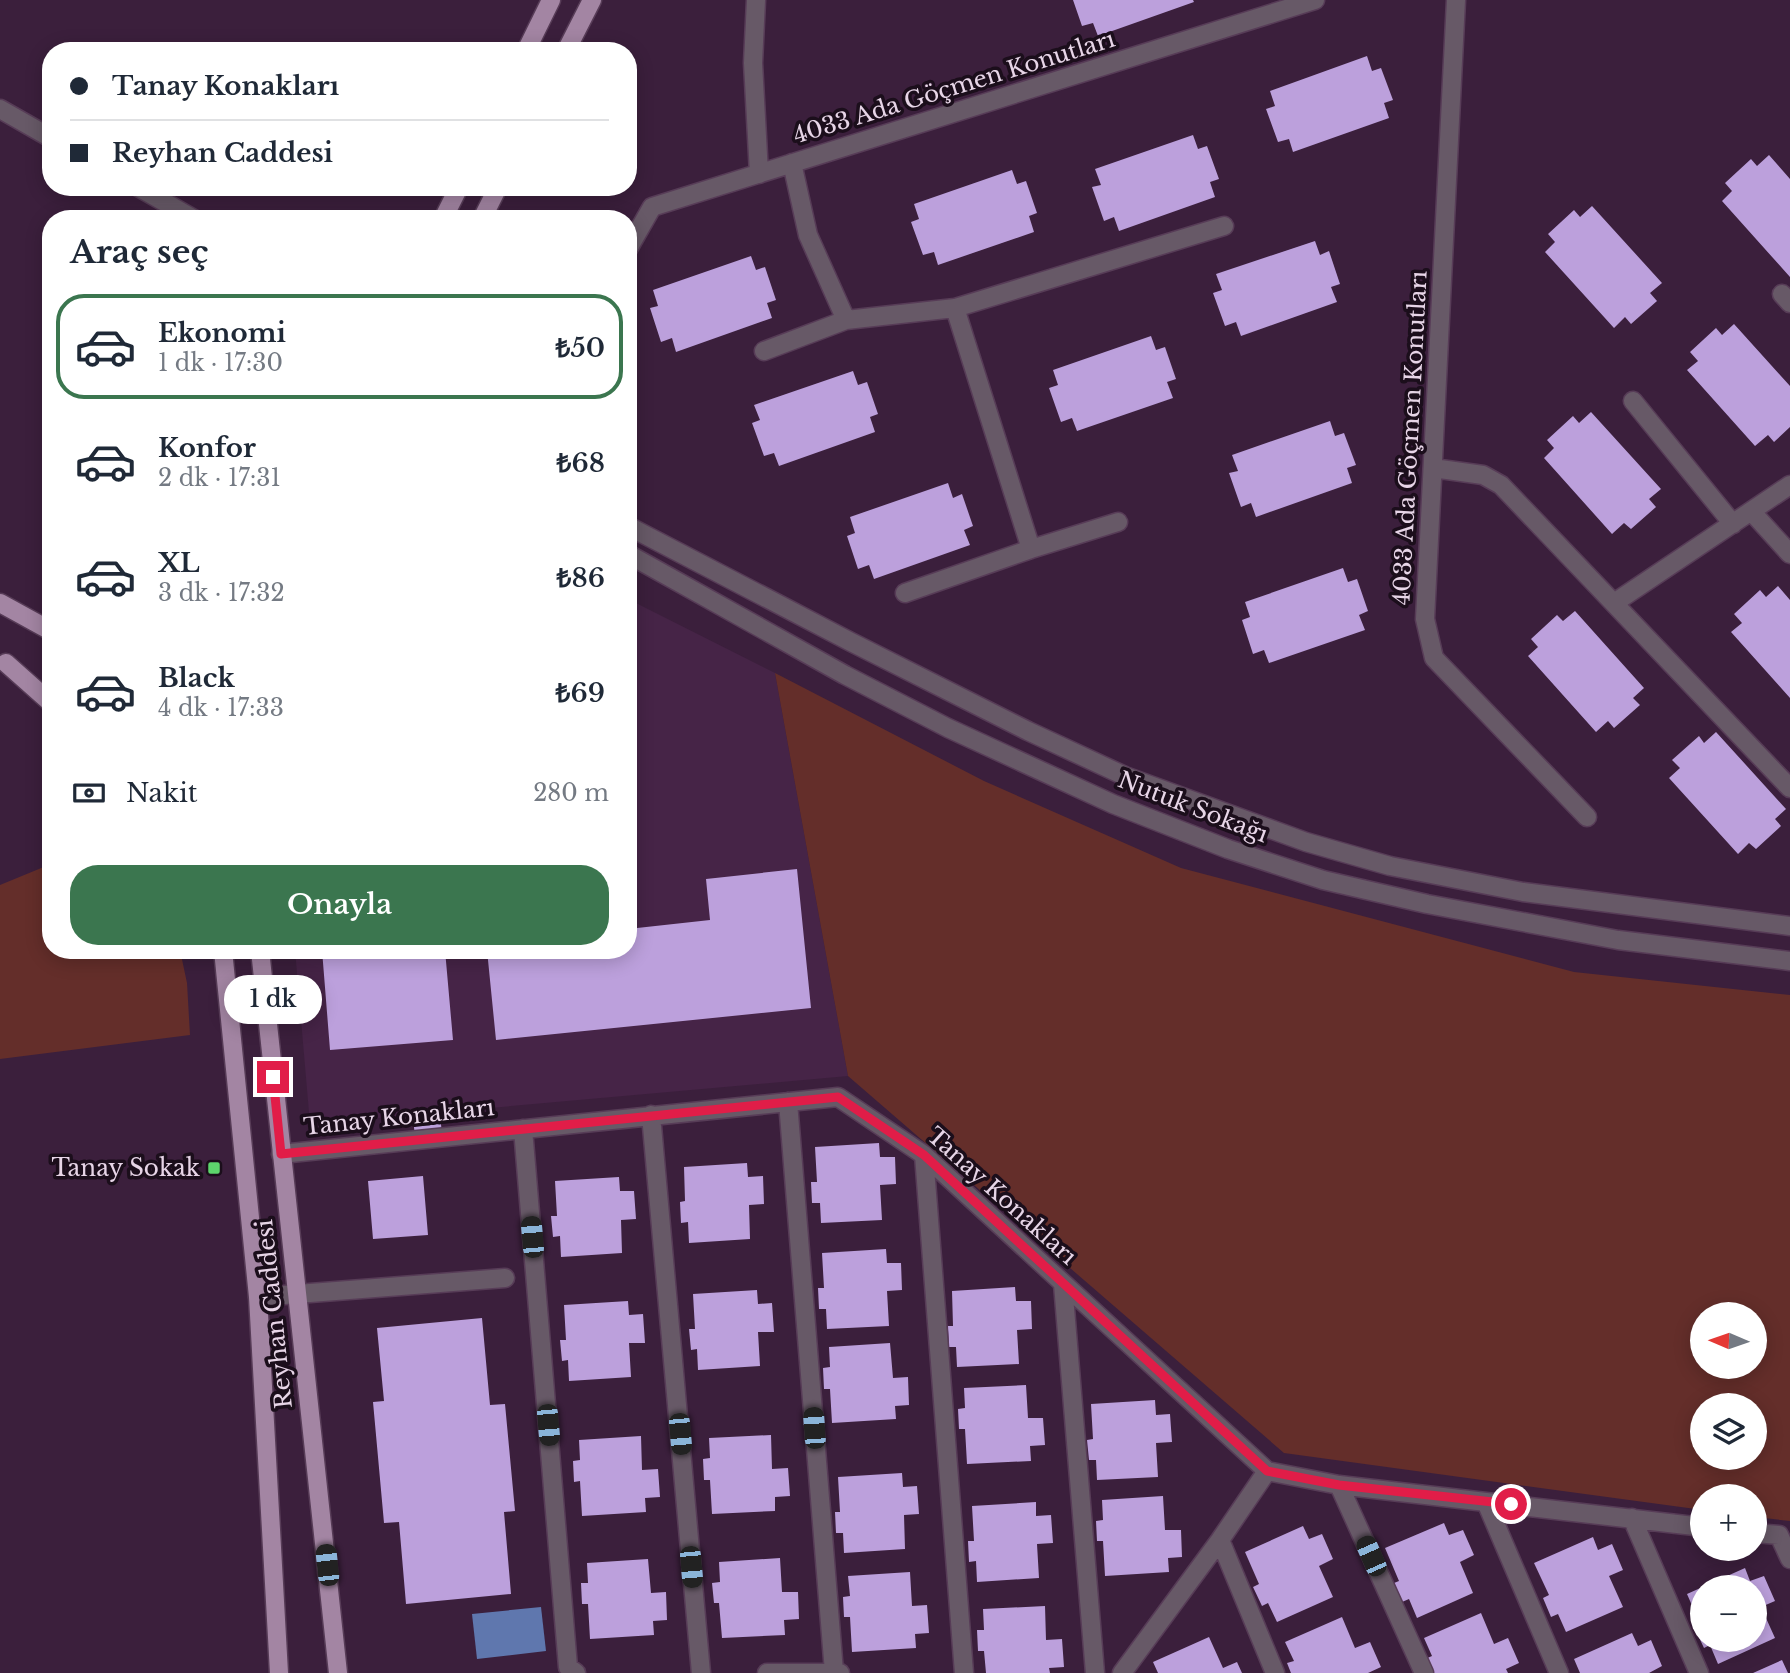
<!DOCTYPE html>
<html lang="tr">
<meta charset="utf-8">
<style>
:root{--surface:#fff;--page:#f6f6f7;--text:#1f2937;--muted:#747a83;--line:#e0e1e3;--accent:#3b764f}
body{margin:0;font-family:"Libre Baskerville",serif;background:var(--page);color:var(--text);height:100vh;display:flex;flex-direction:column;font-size:26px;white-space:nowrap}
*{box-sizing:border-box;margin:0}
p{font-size:23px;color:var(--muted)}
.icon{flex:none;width:38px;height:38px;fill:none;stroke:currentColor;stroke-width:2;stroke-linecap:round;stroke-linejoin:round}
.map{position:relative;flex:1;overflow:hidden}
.sheet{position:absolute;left:42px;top:210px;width:595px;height:749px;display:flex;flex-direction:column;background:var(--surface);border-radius:28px;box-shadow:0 4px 18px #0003}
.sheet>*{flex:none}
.top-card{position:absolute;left:42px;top:42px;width:595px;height:154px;border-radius:28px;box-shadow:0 4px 18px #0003;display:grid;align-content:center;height:154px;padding:0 28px;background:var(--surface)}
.needle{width:46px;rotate:272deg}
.tools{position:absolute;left:1690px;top:1302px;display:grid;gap:14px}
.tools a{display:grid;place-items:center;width:77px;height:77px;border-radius:50%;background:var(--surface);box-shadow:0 4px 18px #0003;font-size:35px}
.end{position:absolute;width:32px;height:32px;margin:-16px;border:9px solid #e11d48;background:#fff;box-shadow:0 0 0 4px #fff}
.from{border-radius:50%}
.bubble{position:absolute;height:49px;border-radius:24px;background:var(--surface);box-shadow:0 4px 18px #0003;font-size:23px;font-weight:600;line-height:49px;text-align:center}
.car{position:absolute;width:21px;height:42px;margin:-21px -10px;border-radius:9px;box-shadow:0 0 5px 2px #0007;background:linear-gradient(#222 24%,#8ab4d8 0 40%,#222 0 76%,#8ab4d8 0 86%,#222 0)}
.top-card b{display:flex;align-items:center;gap:24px;height:66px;font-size:26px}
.top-card b+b{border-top:2px solid var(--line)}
.top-card i{width:18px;height:18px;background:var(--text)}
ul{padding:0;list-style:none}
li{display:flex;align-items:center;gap:21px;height:105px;margin:0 14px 10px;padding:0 14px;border:4px solid transparent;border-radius:28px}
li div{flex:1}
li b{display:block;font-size:26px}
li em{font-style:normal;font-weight:600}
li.current{border-color:var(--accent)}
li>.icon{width:63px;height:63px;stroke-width:1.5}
h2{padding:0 28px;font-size:32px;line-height:84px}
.pay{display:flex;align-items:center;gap:18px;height:77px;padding:0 28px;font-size:26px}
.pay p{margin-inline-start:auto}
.button{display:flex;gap:14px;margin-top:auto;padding:14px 28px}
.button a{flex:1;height:80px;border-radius:28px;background:var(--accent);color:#fff;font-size:28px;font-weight:600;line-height:80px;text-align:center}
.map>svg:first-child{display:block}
.built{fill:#462447}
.green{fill:#642e2a;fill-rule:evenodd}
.water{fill:#5f77ae}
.building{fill:#bca0dc;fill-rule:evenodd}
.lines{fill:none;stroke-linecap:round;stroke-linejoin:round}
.minor-casing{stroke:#573c57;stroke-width:21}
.major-casing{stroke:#573c57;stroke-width:21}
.minor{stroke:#675967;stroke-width:18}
.major{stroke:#a385a3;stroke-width:18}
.route{stroke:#e11d48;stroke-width:9}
.poi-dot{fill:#5dd56c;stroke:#1b0e1b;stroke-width:2.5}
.labels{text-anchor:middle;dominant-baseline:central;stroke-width:7;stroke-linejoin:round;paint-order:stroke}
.street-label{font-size:23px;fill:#e7d5e7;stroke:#1b0e1b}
.poi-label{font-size:23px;fill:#e7d5e7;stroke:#1b0e1b;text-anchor:end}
</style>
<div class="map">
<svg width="1790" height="1673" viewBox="0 0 1790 1673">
<rect width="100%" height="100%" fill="#3b1f3c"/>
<path class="built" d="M 628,599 L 775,673 L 848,1076 L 310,1124 L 295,950 L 628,950 Z"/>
<path class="green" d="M 775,673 L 984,781 L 1181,868 L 1574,972 L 1790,995 L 1790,1521 L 1755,1517 L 1755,1496 L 1703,1496 L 1703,1510 L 1284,1453 L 848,1076 ZM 1703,1314 L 1755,1314 L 1755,1367 L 1703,1367 ZM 1703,1405 L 1755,1405 L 1755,1458 L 1703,1458 Z
M 51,864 L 51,950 L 180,950 L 187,983 L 190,1035 L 0,1059 L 0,885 Z"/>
<path class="water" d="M 541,1607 L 546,1651 L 477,1659 L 472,1614 Z"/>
<path class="building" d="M 1073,0 L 1193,0 L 1194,2 L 1098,36 L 1093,23 L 1082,26 Z
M 1367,56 L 1372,71 L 1381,68 L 1393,100 L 1384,103 L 1389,118 L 1293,152 L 1289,139 L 1278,142 L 1266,109 L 1275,106 L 1270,91 Z
M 1193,135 L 1198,149 L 1207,146 L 1219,179 L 1210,182 L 1215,197 L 1119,231 L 1114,217 L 1104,221 L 1092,187 L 1101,185 L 1095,169 Z
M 1769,155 L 1790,179 L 1790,277 L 1722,201 L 1732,191 L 1725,183 L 1751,159 L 1757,166 Z
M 1012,170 L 1017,184 L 1026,181 L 1037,213 L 1029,216 L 1034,232 L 938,265 L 934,252 L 923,255 L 911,222 L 919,219 L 914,204 Z
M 1592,206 L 1662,283 L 1650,293 L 1657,301 L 1631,324 L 1625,317 L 1614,328 L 1545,252 L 1555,242 L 1548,234 L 1574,210 L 1580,217 Z
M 1315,241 L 1320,255 L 1329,251 L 1340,284 L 1331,287 L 1337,302 L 1241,336 L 1236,322 L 1225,326 L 1213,293 L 1222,290 L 1216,274 Z
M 751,256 L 756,270 L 765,267 L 776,300 L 767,303 L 772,318 L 676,352 L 672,338 L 661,342 L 650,308 L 658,306 L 653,290 Z
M 1734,324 L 1790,386 L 1790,427 L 1774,442 L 1768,435 L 1755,446 L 1687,370 L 1698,361 L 1690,352 L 1716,328 L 1722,335 Z
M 1151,336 L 1156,350 L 1165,347 L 1176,379 L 1167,382 L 1173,398 L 1077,431 L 1072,418 L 1061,422 L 1049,388 L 1058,385 L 1053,370 Z
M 853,371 L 858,385 L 867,382 L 878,414 L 870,417 L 875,432 L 779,466 L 774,453 L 764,456 L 752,423 L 760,420 L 754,405 Z
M 1591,412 L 1661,489 L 1649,499 L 1656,507 L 1631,529 L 1624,523 L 1612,534 L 1544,458 L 1554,448 L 1547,440 L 1573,416 L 1579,423 Z
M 1330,421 L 1335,436 L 1344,433 L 1356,465 L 1347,468 L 1352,483 L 1256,517 L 1251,503 L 1241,507 L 1229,473 L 1238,471 L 1232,455 Z
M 948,483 L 953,498 L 962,494 L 973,526 L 964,530 L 970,545 L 874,579 L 869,565 L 858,569 L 847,536 L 855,533 L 850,517 Z
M 1343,568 L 1348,582 L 1357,579 L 1368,611 L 1359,615 L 1365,630 L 1269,663 L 1264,650 L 1253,654 L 1242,620 L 1250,617 L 1245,602 Z
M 1778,586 L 1790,600 L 1790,698 L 1731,632 L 1742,623 L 1734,614 L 1760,590 L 1766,597 Z
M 1575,611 L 1644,688 L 1633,698 L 1640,705 L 1614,728 L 1608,721 L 1596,732 L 1528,656 L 1538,647 L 1531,639 L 1557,615 L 1563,621 Z
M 1716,732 L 1786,809 L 1775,819 L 1781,826 L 1756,849 L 1749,843 L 1738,854 L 1669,778 L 1680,768 L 1672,760 L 1699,736 L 1704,743 Z
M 797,869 L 811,1008 L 496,1040 L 487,950 L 628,950 L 628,929 L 710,920 L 706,879 Z
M 322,950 L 445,950 L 453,1040 L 330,1050 Z
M 440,1116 L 442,1133 L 415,1136 L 413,1119 Z
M 879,1143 L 880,1157 L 895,1157 L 896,1184 L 880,1185 L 882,1220 L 821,1223 L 820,1203 L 812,1203 L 811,1182 L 817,1182 L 815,1147 Z
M 747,1163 L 748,1177 L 763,1176 L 764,1204 L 749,1205 L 750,1239 L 689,1243 L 688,1222 L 681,1223 L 680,1202 L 685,1201 L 684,1167 Z
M 423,1176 L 428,1235 L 373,1239 L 368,1181 Z
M 619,1177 L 620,1191 L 634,1191 L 636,1219 L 621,1220 L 622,1253 L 561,1257 L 560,1236 L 553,1237 L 551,1216 L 557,1216 L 555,1181 Z
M 886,1249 L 887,1263 L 901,1263 L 902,1290 L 887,1291 L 889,1326 L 827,1329 L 826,1309 L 819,1309 L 818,1288 L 824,1288 L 822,1253 Z
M 1015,1287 L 1016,1301 L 1031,1301 L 1032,1329 L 1017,1330 L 1019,1364 L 957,1367 L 956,1347 L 949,1347 L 948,1326 L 953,1326 L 952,1291 Z
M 757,1290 L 758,1304 L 772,1303 L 774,1332 L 758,1332 L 760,1366 L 698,1370 L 697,1349 L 691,1350 L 689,1329 L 695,1329 L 693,1294 Z
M 628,1301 L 629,1315 L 643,1314 L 645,1343 L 629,1343 L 631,1377 L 569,1381 L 568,1360 L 562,1361 L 560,1340 L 566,1340 L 564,1305 Z
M 482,1318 L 490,1405 L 505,1404 L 515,1511 L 504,1512 L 511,1594 L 406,1604 L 399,1522 L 384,1523 L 373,1402 L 384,1401 L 377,1328 Z
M 890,1343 L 893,1378 L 908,1377 L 909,1405 L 895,1406 L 896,1419 L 832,1423 L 830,1389 L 824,1389 L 823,1368 L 830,1367 L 829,1347 Z
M 1026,1385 L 1028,1418 L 1043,1418 L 1045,1445 L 1030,1446 L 1031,1461 L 967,1464 L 965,1429 L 959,1429 L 958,1409 L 965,1408 L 964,1388 Z
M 1155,1400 L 1156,1415 L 1170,1414 L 1172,1442 L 1156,1443 L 1158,1477 L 1097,1480 L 1096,1460 L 1089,1460 L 1087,1440 L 1093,1439 L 1091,1404 Z
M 771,1435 L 772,1469 L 788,1468 L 790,1496 L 775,1497 L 775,1511 L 712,1514 L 710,1480 L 704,1480 L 703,1459 L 710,1458 L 709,1438 Z
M 641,1436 L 642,1470 L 658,1469 L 660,1497 L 645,1498 L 646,1512 L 582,1516 L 580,1481 L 574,1482 L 573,1461 L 580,1460 L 579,1440 Z
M 902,1473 L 903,1487 L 917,1486 L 919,1514 L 904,1515 L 905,1549 L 844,1553 L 843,1533 L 836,1533 L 835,1512 L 840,1512 L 838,1477 Z
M 1163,1496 L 1165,1530 L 1181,1530 L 1182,1557 L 1168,1558 L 1169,1572 L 1105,1576 L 1103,1541 L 1097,1541 L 1096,1521 L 1103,1520 L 1102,1500 Z
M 1036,1502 L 1036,1516 L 1051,1515 L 1053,1543 L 1037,1544 L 1039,1578 L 977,1582 L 976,1561 L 969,1562 L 968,1541 L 974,1541 L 972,1506 Z
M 1444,1523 L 1449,1535 L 1463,1530 L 1474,1555 L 1460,1562 L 1473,1593 L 1417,1618 L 1409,1599 L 1402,1602 L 1394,1583 L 1399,1581 L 1385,1548 Z
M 1303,1526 L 1309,1539 L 1322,1534 L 1333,1559 L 1319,1566 L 1333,1597 L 1277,1622 L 1268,1603 L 1262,1606 L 1253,1587 L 1259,1584 L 1245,1552 Z
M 1593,1537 L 1598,1550 L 1612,1544 L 1623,1570 L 1609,1576 L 1623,1607 L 1566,1632 L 1558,1614 L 1551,1617 L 1543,1598 L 1549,1595 L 1534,1563 Z
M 780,1558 L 782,1592 L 798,1592 L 799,1619 L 784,1620 L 785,1635 L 722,1638 L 719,1603 L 714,1603 L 712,1583 L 720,1582 L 719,1562 Z
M 648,1559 L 651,1593 L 666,1592 L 667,1620 L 653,1621 L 654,1635 L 590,1639 L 588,1604 L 582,1604 L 581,1583 L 588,1583 L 587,1563 Z
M 1745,1568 L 1750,1581 L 1764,1576 L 1775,1601 L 1761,1607 L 1775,1638 L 1718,1664 L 1710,1645 L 1704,1648 L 1695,1629 L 1701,1626 L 1687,1594 ZM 1703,1587 L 1755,1587 L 1755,1640 L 1703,1640 Z
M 910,1572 L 912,1606 L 927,1605 L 929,1633 L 915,1634 L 916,1648 L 852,1652 L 850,1617 L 844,1617 L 843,1597 L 850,1596 L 848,1576 Z
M 1045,1606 L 1046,1640 L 1062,1639 L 1064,1667 L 1049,1668 L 1050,1673 L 986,1673 L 984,1651 L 978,1651 L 977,1630 L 984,1630 L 983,1609 Z
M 1481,1613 L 1494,1644 L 1508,1638 L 1519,1663 L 1506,1669 L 1508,1673 L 1431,1673 L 1425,1659 L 1432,1656 L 1424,1638 Z
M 1342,1617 L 1355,1648 L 1370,1642 L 1381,1667 L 1368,1673 L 1291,1673 L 1287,1663 L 1294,1661 L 1285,1642 Z
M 1632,1633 L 1638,1646 L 1651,1640 L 1662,1666 L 1649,1673 L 1580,1673 L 1574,1659 Z
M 1209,1637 L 1223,1668 L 1237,1662 L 1242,1673 L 1158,1673 L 1153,1662 Z
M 1782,1660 L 1788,1673 L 1753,1673 Z"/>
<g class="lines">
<defs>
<path id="minor" d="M 756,0 L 753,63 L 759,174
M 1456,0 L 1425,619 L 1434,658 L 1587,817
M 0,109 L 51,138
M 792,163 L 808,235 L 846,320
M 138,187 L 194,219
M 628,249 L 652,207 L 1315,0
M 1782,294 L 1790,303
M 955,308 L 1031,549
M 764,351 L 846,320 L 955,308 L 1224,226
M 1633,401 L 1733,524
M 1433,468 L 1483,475 L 1501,485 L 1790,788
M 1751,511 L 1790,554
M 628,526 L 851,642 L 1028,731 L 1125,776 L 1306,842 L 1390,866 L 1523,892 L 1790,926
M 628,554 L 845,675 L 948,728 L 1113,804 L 1228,849 L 1323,880 L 1427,904 L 1618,940 L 1790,961
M 905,593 L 1031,549 L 1118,522
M 1614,603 L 1790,485
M 788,1102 L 834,1672
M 651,1115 L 701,1673
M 523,1129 L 568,1667 L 576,1673
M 281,1154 L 838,1097 L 924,1155 L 1267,1471 L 1339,1485 L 1703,1527
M 924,1155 L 964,1673
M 1063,1284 L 1095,1673
M 258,1297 L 505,1278
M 1339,1485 L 1424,1673
M 1486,1502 L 1559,1673
M 1632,1518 L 1699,1673
M 1755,1533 L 1779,1535 L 1790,1559
M 1220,1540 L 1275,1673
M 767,1673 L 840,1673
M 1122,1673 L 1220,1540 L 1267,1471"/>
<path id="major" d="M 526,51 L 551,0
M 566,51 L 592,0
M 443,219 L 459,187
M 482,219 L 498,187
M 0,603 L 51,631
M 6,663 L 51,703
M 223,950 L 258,1297 L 279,1673
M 260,950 L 338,1673"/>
</defs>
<use href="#minor" class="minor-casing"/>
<use href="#major" class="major-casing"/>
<use href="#minor" class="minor"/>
<use href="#major" class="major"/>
</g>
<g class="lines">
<path class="route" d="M 273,1077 L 281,1154 L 838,1097 L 924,1155 L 1267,1471 L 1339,1485 L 1511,1504"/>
</g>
<rect class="poi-dot" x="207" y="1161" width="14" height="14" rx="3.5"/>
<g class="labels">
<g class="street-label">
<text transform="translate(954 87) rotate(-17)">4033 Ada Göçmen Konutları</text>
<text transform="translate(1410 438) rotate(-87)">4033 Ada Göçmen Konutları</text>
<text transform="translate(1193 807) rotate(21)">Nutuk Sokağı</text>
<text transform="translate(399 1117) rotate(-6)">Tanay Konakları</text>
<text transform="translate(1002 1196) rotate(42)">Tanay Konakları</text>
<text transform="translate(274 1314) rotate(-96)">Reyhan Caddesi</text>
</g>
<g class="poi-label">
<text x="200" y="1168">Tanay Sokak</text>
</g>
</g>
</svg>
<div class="tools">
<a><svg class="needle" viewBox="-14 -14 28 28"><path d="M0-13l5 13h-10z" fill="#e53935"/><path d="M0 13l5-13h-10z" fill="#747a83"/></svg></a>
<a><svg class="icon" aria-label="layers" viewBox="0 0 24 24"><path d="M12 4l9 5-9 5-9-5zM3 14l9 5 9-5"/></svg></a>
<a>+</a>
<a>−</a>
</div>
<i class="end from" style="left:1511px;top:1504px"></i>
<i class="end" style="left:273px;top:1077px"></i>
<div class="bubble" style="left:224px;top:975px;width:98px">1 dk</div>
<i class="car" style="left:532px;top:1237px;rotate:355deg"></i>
<i class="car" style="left:548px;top:1425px;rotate:175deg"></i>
<i class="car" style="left:814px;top:1428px;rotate:356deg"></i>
<i class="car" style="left:680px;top:1434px;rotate:175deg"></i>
<i class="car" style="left:1371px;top:1556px;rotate:336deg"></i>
<i class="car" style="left:327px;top:1565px;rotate:354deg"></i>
<i class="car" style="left:691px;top:1567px;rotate:175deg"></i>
<div class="top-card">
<b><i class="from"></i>Tanay Konakları</b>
<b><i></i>Reyhan Caddesi</b>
</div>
<section class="sheet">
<h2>Araç seç</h2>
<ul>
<li class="current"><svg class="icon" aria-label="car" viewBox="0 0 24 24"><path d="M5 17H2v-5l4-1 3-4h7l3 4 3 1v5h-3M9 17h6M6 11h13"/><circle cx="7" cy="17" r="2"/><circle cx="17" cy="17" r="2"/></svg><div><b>Ekonomi</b><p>1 dk · 17:30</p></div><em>₺50</em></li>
<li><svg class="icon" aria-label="car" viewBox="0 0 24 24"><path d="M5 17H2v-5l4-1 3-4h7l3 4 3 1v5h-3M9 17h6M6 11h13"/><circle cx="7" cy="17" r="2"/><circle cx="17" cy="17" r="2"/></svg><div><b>Konfor</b><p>2 dk · 17:31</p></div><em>₺68</em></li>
<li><svg class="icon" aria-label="car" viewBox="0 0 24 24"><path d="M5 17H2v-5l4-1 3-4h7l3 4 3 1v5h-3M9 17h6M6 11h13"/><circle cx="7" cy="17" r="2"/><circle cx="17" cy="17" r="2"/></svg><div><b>XL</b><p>3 dk · 17:32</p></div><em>₺86</em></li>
<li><svg class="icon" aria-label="car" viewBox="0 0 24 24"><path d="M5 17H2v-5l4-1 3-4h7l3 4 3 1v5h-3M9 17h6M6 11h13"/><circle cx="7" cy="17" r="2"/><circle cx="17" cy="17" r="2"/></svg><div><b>Black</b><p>4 dk · 17:33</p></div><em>₺69</em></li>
</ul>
<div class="pay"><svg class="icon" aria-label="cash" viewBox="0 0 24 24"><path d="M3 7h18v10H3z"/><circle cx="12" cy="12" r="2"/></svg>Nakit<p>280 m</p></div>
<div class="button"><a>Onayla</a></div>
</section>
</div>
